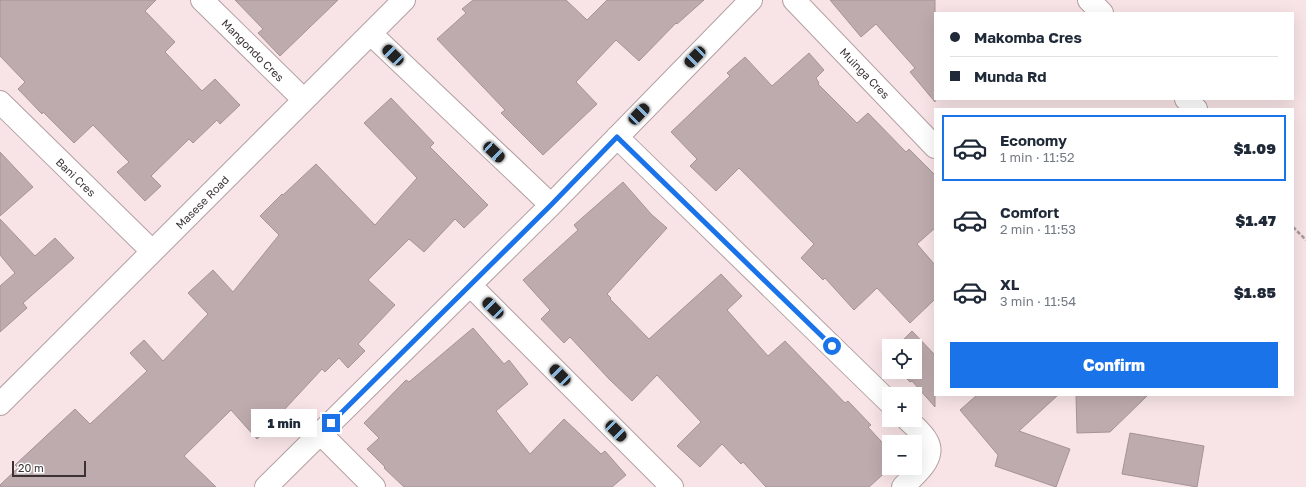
<!DOCTYPE html>
<meta charset="utf-8">
<style>
:root{--surface:#fff;--page:#f2f2f3;--text:#1f2937;--muted:#747a83;--line:#e0e1e3;--accent:#1a73e8}
body{margin:0;font-family:"Golos Text",sans-serif;background:var(--page);color:var(--text);height:100vh;display:flex;flex-direction:column;font-size:15px;white-space:nowrap}
*{box-sizing:border-box;margin:0}
p{font-size:13px;color:var(--muted)}
.icon{flex:none;width:22px;height:22px;fill:none;stroke:currentColor;stroke-width:2;stroke-linecap:round;stroke-linejoin:round}
.map{position:relative;flex:1;overflow:hidden}
.drawer{position:absolute;left:934px;top:108px;width:360px;height:288px;display:flex;flex-direction:column;background:var(--surface);border-radius:0px;box-shadow:0 4px 16px #0002}
.drawer>*{flex:none}
.hud{position:absolute;left:934px;top:12px;width:360px;height:88px;border-radius:0px;box-shadow:0 4px 16px #0002;display:grid;align-content:center;height:88px;padding:0 16px;background:var(--surface)}
.tools{position:absolute;left:882px;top:339px;display:grid;gap:8px}
.tools a{display:grid;place-items:center;width:40px;height:40px;border-radius:0px;background:var(--surface);box-shadow:0 4px 16px #0002;font-size:20px}
.scale{position:absolute;left:12px;bottom:10px;width:74px;box-sizing:border-box;padding-left:4px;border:2px solid #3a3233;border-top:0;font-size:11px;line-height:14px;white-space:nowrap;color:#3a3233;-webkit-text-stroke:3px #fff;paint-order:stroke}
.end{position:absolute;width:18px;height:18px;margin:-9px;border:5px solid #1a73e8;background:#fff;box-shadow:0 0 0 2px #fff}
.from{border-radius:50%}
.bubble{position:absolute;height:28px;border-radius:0px;background:var(--surface);box-shadow:0 4px 16px #0002;font-size:13px;font-weight:800;line-height:28px;text-align:center}
.car{position:absolute;width:12px;height:24px;margin:-12px -6px;border-radius:5px;box-shadow:0 0 3px 1px #0007;background:linear-gradient(#222 24%,#8ab4d8 0 40%,#222 0 76%,#8ab4d8 0 86%,#222 0)}
.hud b{display:flex;align-items:center;gap:14px;height:38px;font-size:15px}
.hud b+b{border-top:1px solid var(--line)}
.hud i{width:10px;height:10px;background:var(--text)}
ul{padding:7px 0 0;list-style:none}
li{display:flex;align-items:center;gap:12px;height:66px;margin:0 8px 6px;padding:0 8px;border:2px solid transparent;border-radius:0px}
li div{flex:1}
li b{display:block;font-size:15px}
li em{font-style:normal;font-weight:800}
li.selected{border-color:var(--accent)}
li>.icon{width:36px;height:36px;stroke-width:1.5}
.action{display:flex;gap:8px;margin-top:auto;padding:8px 16px}
.action a{flex:1;height:46px;border-radius:0px;background:var(--accent);color:#fff;font-size:16px;font-weight:800;line-height:46px;text-align:center}
.map>svg:first-child{display:block}
.building{fill:#beabad;stroke:#a59395}
.lines{fill:none;stroke-linecap:round;stroke-linejoin:round}
.minor-casing{stroke:#b39fa2;stroke-width:24}
.path{stroke:#a8999b;stroke-width:2.5;stroke-dasharray:4 2;stroke-linecap:butt}
.minor{stroke:#fff;stroke-width:22}
.route{stroke:#1a73e8;stroke-width:5}
.labels{text-anchor:middle;dominant-baseline:central;stroke-width:3;stroke-linejoin:round;paint-order:stroke}
.street-label{font-size:11px;fill:#3a3233;stroke:#fff}
</style>
<div class="map">
<svg width="1306" height="487" viewBox="0 0 1306 487">
<rect width="100%" height="100%" fill="#f8e4e6"/>
<path class="building" d="M 0,0 L 156,0 L 145,11 L 175,42 L 165,52 L 202,91 L 215,79 L 240,105 L 220,124 L 217,120 L 193,143 L 189,139 L 151,176 L 161,186 L 145,201 L 117,172 L 129,162 L 93,125 L 74,143 L 43,112 L 42,114 L 18,89 L 25,82 L 0,56 Z
M 235,0 L 338,0 L 280,56 L 258,33 L 263,29 Z
M 473,0 L 566,0 L 587,20 L 607,0 L 704,0 L 677,24 L 676,23 L 639,61 L 616,40 L 576,82 L 597,104 L 543,155 L 501,113 L 505,110 L 437,39 L 466,13 L 462,9 Z
M 830,0 L 935,0 L 935,102 L 910,72 L 915,68 L 876,24 L 861,37 Z
M 809,53 L 824,70 L 816,78 L 819,83 L 818,84 L 857,123 L 868,113 L 906,152 L 909,149 L 935,175 L 935,228 L 917,244 L 935,265 L 935,299 L 910,323 L 877,288 L 854,310 L 825,278 L 823,280 L 801,258 L 814,244 L 739,168 L 716,191 L 690,166 L 697,159 L 671,132 L 730,76 L 727,73 L 745,57 L 772,86 Z
M 391,98 L 434,143 L 430,147 L 488,205 L 464,228 L 455,219 L 424,252 L 409,239 L 368,280 L 395,305 L 358,344 L 365,351 L 348,368 L 339,358 L 325,372 L 322,369 L 284,410 L 286,413 L 257,439 L 231,410 L 184,456 L 216,487 L 0,487 L 0,485 L 18,468 L 15,465 L 75,409 L 90,424 L 147,371 L 130,353 L 144,340 L 163,361 L 208,314 L 188,293 L 213,270 L 233,292 L 279,235 L 260,216 L 282,194 L 283,195 L 316,164 L 375,225 L 417,178 L 364,123 Z
M 0,152 L 33,187 L 0,216 Z
M 623,182 L 651,214 L 667,228 L 607,294 L 611,298 L 610,299 L 649,339 L 721,274 L 742,296 L 727,310 L 768,356 L 785,341 L 845,403 L 848,401 L 871,425 L 868,427 L 889,450 L 889,469 L 869,487 L 766,487 L 743,462 L 741,464 L 722,444 L 700,467 L 677,446 L 701,422 L 657,375 L 632,401 L 609,379 L 570,337 L 564,343 L 541,319 L 550,310 L 523,280 L 578,230 L 574,225 Z
M 0,219 L 35,256 L 55,238 L 74,258 L 23,303 L 27,308 L 0,332 L 0,286 L 15,273 L 0,255 Z
M 473,328 L 504,364 L 509,360 L 528,384 L 496,411 L 530,454 L 564,419 L 601,454 L 605,451 L 626,475 L 612,487 L 404,487 L 384,468 L 385,467 L 367,449 L 379,438 L 364,423 L 406,380 L 409,382 Z
M 912,331 L 935,355 L 935,407 L 912,381 L 910,382 L 900,372 L 915,372 L 915,346 L 897,346 Z
M 977,395 L 1058,395 L 1019,431 L 1070,449 L 1056,487 L 995,466 L 998,455 L 960,410 Z
M 1076,395 L 1148,395 L 1110,432 L 1077,433 Z
M 1130,433 L 1204,446 L 1197,487 L 1122,474 Z"/>
<g class="lines">
<defs>
<path id="minor" d="M 202,0 L 304,100
M 794,0 L 935,147
M 1089,0 L 1102,13
M 371,34 L 551,205
M 1186,99 L 1196,109
M 0,102 L 152,251
M 617,137 L 889,402
M 470,285 L 672,487
M 0,404 L 404,0
M 321,434 L 374,487
M 266,487 L 551,205 L 751,0
M 903,487 C 914,475 937,459 927,441 C 923,433 914,426 908,420"/>
</defs>
<use href="#minor" class="minor-casing"/>
<path class="path" d="M 1293,227 L 1306,240"/>
<use href="#minor" class="minor"/>
</g>
<g class="lines">
<path class="route" d="M 331,423 L 551,205 L 617,137 L 832,346"/>
</g>
<g class="labels">
<g class="street-label">
<text transform="translate(253 50) rotate(45)">Mangondo Cres</text>
<text transform="translate(865 73) rotate(46)">Muinga Cres</text>
<text transform="translate(76 177) rotate(44)">Bani Cres</text>
<text transform="translate(202 202) rotate(-45)">Masese Road</text>
</g>
</g>
</svg>
<div class="tools">
<a><svg class="icon" aria-label="locate" viewBox="0 0 24 24"><circle cx="12" cy="12" r="6"/><path d="M12 2v4M12 18v4M2 12h4M18 12h4"/></svg></a>
<a>+</a>
<a>−</a>
</div>
<div class="scale">20 m</div>
<i class="end from" style="left:832px;top:346px"></i>
<i class="end" style="left:331px;top:423px"></i>
<div class="bubble" style="left:251px;top:409px;width:66px">1 min</div>
<i class="car" style="left:393px;top:55px;rotate:314deg"></i>
<i class="car" style="left:695px;top:57px;rotate:224deg"></i>
<i class="car" style="left:639px;top:114px;rotate:44deg"></i>
<i class="car" style="left:494px;top:152px;rotate:133deg"></i>
<i class="car" style="left:493px;top:308px;rotate:315deg"></i>
<i class="car" style="left:560px;top:375px;rotate:315deg"></i>
<i class="car" style="left:616px;top:431px;rotate:135deg"></i>
<div class="hud">
<b><i class="from"></i>Makomba Cres</b>
<b><i></i>Munda Rd</b>
</div>
<section class="drawer">
<ul>
<li class="selected"><svg class="icon" aria-label="car" viewBox="0 0 24 24"><path d="M5 17H2v-5l4-1 3-4h7l3 4 3 1v5h-3M9 17h6M6 11h13"/><circle cx="7" cy="17" r="2"/><circle cx="17" cy="17" r="2"/></svg><div><b>Economy</b><p>1 min · 11:52</p></div><em>$1.09</em></li>
<li><svg class="icon" aria-label="car" viewBox="0 0 24 24"><path d="M5 17H2v-5l4-1 3-4h7l3 4 3 1v5h-3M9 17h6M6 11h13"/><circle cx="7" cy="17" r="2"/><circle cx="17" cy="17" r="2"/></svg><div><b>Comfort</b><p>2 min · 11:53</p></div><em>$1.47</em></li>
<li><svg class="icon" aria-label="car" viewBox="0 0 24 24"><path d="M5 17H2v-5l4-1 3-4h7l3 4 3 1v5h-3M9 17h6M6 11h13"/><circle cx="7" cy="17" r="2"/><circle cx="17" cy="17" r="2"/></svg><div><b>XL</b><p>3 min · 11:54</p></div><em>$1.85</em></li>
</ul>
<div class="action"><a>Confirm</a></div>
</section>
</div>
